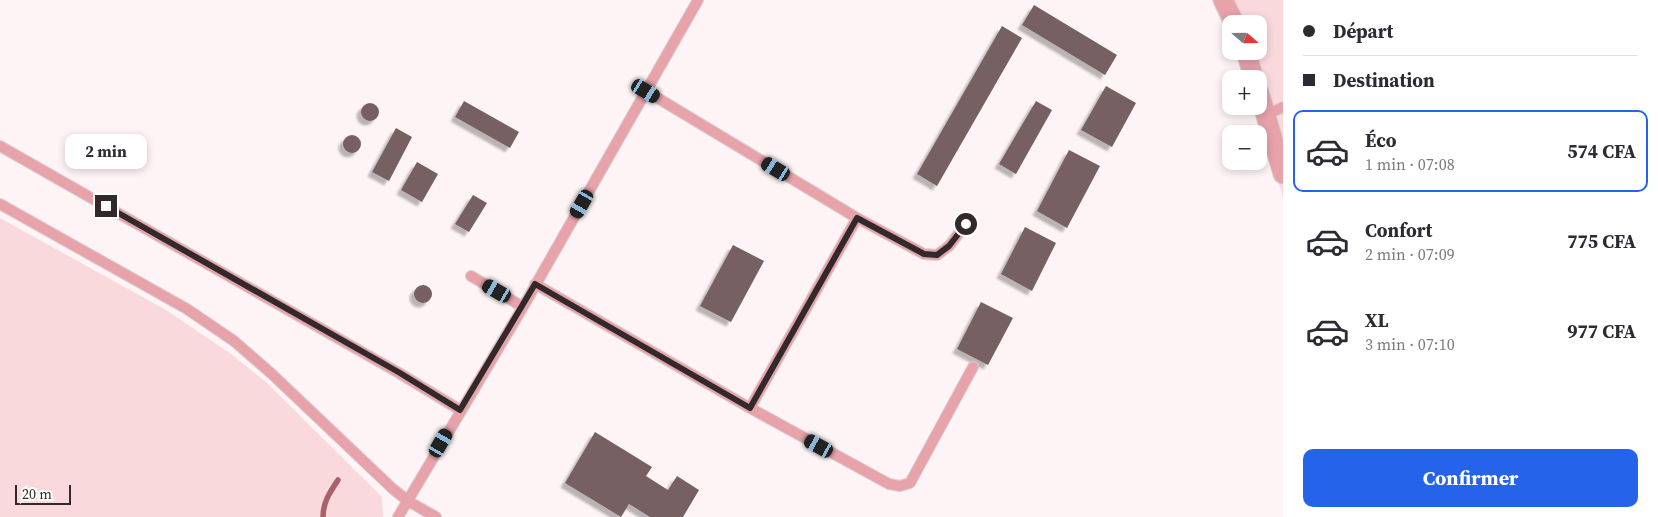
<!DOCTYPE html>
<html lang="fr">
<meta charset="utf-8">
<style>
:root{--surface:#fff;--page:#f2f2f3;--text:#2b2b33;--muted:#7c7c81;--line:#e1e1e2;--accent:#2563eb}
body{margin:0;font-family:"Source Serif 4",serif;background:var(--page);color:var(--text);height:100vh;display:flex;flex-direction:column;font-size:19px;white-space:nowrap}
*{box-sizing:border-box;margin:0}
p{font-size:16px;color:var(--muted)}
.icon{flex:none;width:28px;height:28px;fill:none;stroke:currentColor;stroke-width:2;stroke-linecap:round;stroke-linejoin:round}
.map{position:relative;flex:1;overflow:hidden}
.side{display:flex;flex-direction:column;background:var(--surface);width:375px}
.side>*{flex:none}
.hud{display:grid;align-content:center;height:110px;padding:0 20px;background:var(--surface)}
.needle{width:32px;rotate:110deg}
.controls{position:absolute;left:1222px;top:15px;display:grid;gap:10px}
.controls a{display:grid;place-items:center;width:45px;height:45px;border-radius:10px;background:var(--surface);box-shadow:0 2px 8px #0003;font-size:25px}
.scale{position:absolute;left:15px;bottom:12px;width:56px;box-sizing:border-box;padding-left:5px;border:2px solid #33292a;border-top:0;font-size:14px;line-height:18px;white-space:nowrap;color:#33292a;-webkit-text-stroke:4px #fff;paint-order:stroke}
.end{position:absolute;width:22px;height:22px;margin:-11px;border:6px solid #33292a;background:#fff;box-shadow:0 0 0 2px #fff}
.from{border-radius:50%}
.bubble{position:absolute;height:35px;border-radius:10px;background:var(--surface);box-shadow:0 2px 8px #0003;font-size:16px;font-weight:700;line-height:35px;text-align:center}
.car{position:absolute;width:15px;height:30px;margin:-15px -8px;border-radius:6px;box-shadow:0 0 4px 1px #0007;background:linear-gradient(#222 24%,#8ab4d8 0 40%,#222 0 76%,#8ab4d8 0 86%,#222 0)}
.hud b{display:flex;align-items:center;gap:18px;height:48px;font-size:19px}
.hud b+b{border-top:1px solid var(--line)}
.hud i{width:12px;height:12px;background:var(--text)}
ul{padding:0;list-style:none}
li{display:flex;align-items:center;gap:15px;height:82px;margin:0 10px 8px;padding:0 10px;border:2px solid transparent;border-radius:10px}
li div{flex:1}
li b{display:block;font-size:19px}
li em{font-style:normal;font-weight:700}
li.selected{border-color:var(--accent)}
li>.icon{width:45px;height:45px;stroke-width:1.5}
.primary-button{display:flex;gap:10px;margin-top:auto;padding:10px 20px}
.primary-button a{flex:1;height:58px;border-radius:10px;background:var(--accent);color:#fff;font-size:20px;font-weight:700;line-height:58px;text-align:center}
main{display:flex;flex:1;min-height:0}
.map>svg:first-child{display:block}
.green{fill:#fad9dc}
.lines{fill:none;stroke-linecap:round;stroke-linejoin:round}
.stream{stroke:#a9626c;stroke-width:5.5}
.building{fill:#766062;filter:url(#shadow)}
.service-casing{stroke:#d9cfd0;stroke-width:12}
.minor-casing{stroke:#d9cfd0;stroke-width:21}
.service{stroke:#e7a2aa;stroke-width:10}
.minor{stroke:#e7a2aa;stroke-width:19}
.route{stroke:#33292a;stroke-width:6}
</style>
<main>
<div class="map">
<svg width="1283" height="517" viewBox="0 0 1283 517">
<defs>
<filter id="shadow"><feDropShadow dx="-4.5" dy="4.5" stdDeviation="1" flood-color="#0004"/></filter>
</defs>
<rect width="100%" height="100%" fill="#fef4f5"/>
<path class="green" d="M 1212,0 L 1283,0 L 1283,197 L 1256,106 L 1259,79 L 1245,79 L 1234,51 L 1259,51 L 1259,24 L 1231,24 L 1231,45 Z
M 0,218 L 166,310 L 231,354 L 266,382 L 382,497 L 383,517 L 0,517 Z"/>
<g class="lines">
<path class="stream" d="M 323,517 C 323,502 330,492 338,480"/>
</g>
<path class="building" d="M 1034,5 L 1117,55 L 1105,75 L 1022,25 Z
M 1002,26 L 1022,38 L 937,186 L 917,174 Z
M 1106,86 L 1136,103 L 1112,147 L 1081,130 Z
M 464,101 L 519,132 L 510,148 L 455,117 Z
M 1036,101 L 1052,110 L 1016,174 L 999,164 Z
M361 112a9 9 0 1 1 18 0a9 9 0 1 1-18 0Z
M 396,128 L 412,137 L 389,181 L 372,172 Z
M343 144a9 9 0 1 1 18 0a9 9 0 1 1-18 0Z
M 1069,150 L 1100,166 L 1067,228 L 1037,211 Z
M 417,162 L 438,174 L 422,202 L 401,190 Z
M 473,195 L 487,203 L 469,232 L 455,224 Z
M 1025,227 L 1056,243 L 1032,291 L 1001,274 Z
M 733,245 L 764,261 L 731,322 L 700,306 Z
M414 294a9 9 0 1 1 18 0a9 9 0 1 1-18 0Z
M 981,302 L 1013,318 L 988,365 L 957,349 Z
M 595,432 L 652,467 L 646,476 L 668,490 L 677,476 L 699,490 L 683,517 L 650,517 L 629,504 L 621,517 L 565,483 Z"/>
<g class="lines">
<defs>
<path id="service" d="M 646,91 L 857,218 L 924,254 L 937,255 L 949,246 L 966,224
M 1266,115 L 1283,107
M 0,146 L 399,373 L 460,410
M 0,204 L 187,309 L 234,341 L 273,375 L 393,489 L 408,501 L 436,517
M 857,218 L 750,408 L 889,484 L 900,486 L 910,483 L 973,367
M 471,276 L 523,307
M 535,284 L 750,408
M 398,517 L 523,307 L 698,0"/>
<path id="minor" d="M 1223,0 L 1235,24
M 1246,51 L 1254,79
M 1259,92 L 1283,174"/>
</defs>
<use href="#service" class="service-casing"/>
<use href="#minor" class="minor-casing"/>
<use href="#service" class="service"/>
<use href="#minor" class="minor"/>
</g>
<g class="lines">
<path class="route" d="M 106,206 L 400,373 L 460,410 L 535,284 L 750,408 L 857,218 L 924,254 L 937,255 L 949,246 L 966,224"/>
</g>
</svg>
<div class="controls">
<a><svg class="needle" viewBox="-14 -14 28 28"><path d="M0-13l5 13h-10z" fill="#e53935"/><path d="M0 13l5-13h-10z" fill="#7c7c81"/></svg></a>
<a>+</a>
<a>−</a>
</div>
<div class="scale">20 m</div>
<i class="end from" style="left:966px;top:224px"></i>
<i class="end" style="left:106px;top:206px"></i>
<div class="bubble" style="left:65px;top:134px;width:82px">2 min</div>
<i class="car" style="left:646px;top:91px;rotate:121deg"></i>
<i class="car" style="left:776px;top:169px;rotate:301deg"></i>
<i class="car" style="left:582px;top:204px;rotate:210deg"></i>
<i class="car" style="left:497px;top:291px;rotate:300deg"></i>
<i class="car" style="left:441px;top:443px;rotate:30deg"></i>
<i class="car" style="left:819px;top:446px;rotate:299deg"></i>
</div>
<section class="side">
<div class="hud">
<b><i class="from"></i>Départ</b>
<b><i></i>Destination</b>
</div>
<ul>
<li class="selected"><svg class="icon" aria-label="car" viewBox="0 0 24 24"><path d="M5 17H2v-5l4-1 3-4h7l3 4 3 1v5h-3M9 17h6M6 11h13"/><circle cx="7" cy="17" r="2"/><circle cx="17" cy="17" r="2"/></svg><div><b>Éco</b><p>1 min · 07:08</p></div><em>574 CFA</em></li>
<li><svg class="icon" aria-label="car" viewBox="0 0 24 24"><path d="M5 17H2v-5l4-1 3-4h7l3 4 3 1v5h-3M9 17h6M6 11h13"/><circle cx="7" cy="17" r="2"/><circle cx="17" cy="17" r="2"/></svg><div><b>Confort</b><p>2 min · 07:09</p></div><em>775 CFA</em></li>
<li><svg class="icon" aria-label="car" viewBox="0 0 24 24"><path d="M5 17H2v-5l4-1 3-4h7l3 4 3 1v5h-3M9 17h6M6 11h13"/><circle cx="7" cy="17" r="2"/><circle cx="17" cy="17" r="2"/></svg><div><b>XL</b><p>3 min · 07:10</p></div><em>977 CFA</em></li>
</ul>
<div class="primary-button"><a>Confirmer</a></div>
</section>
</main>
